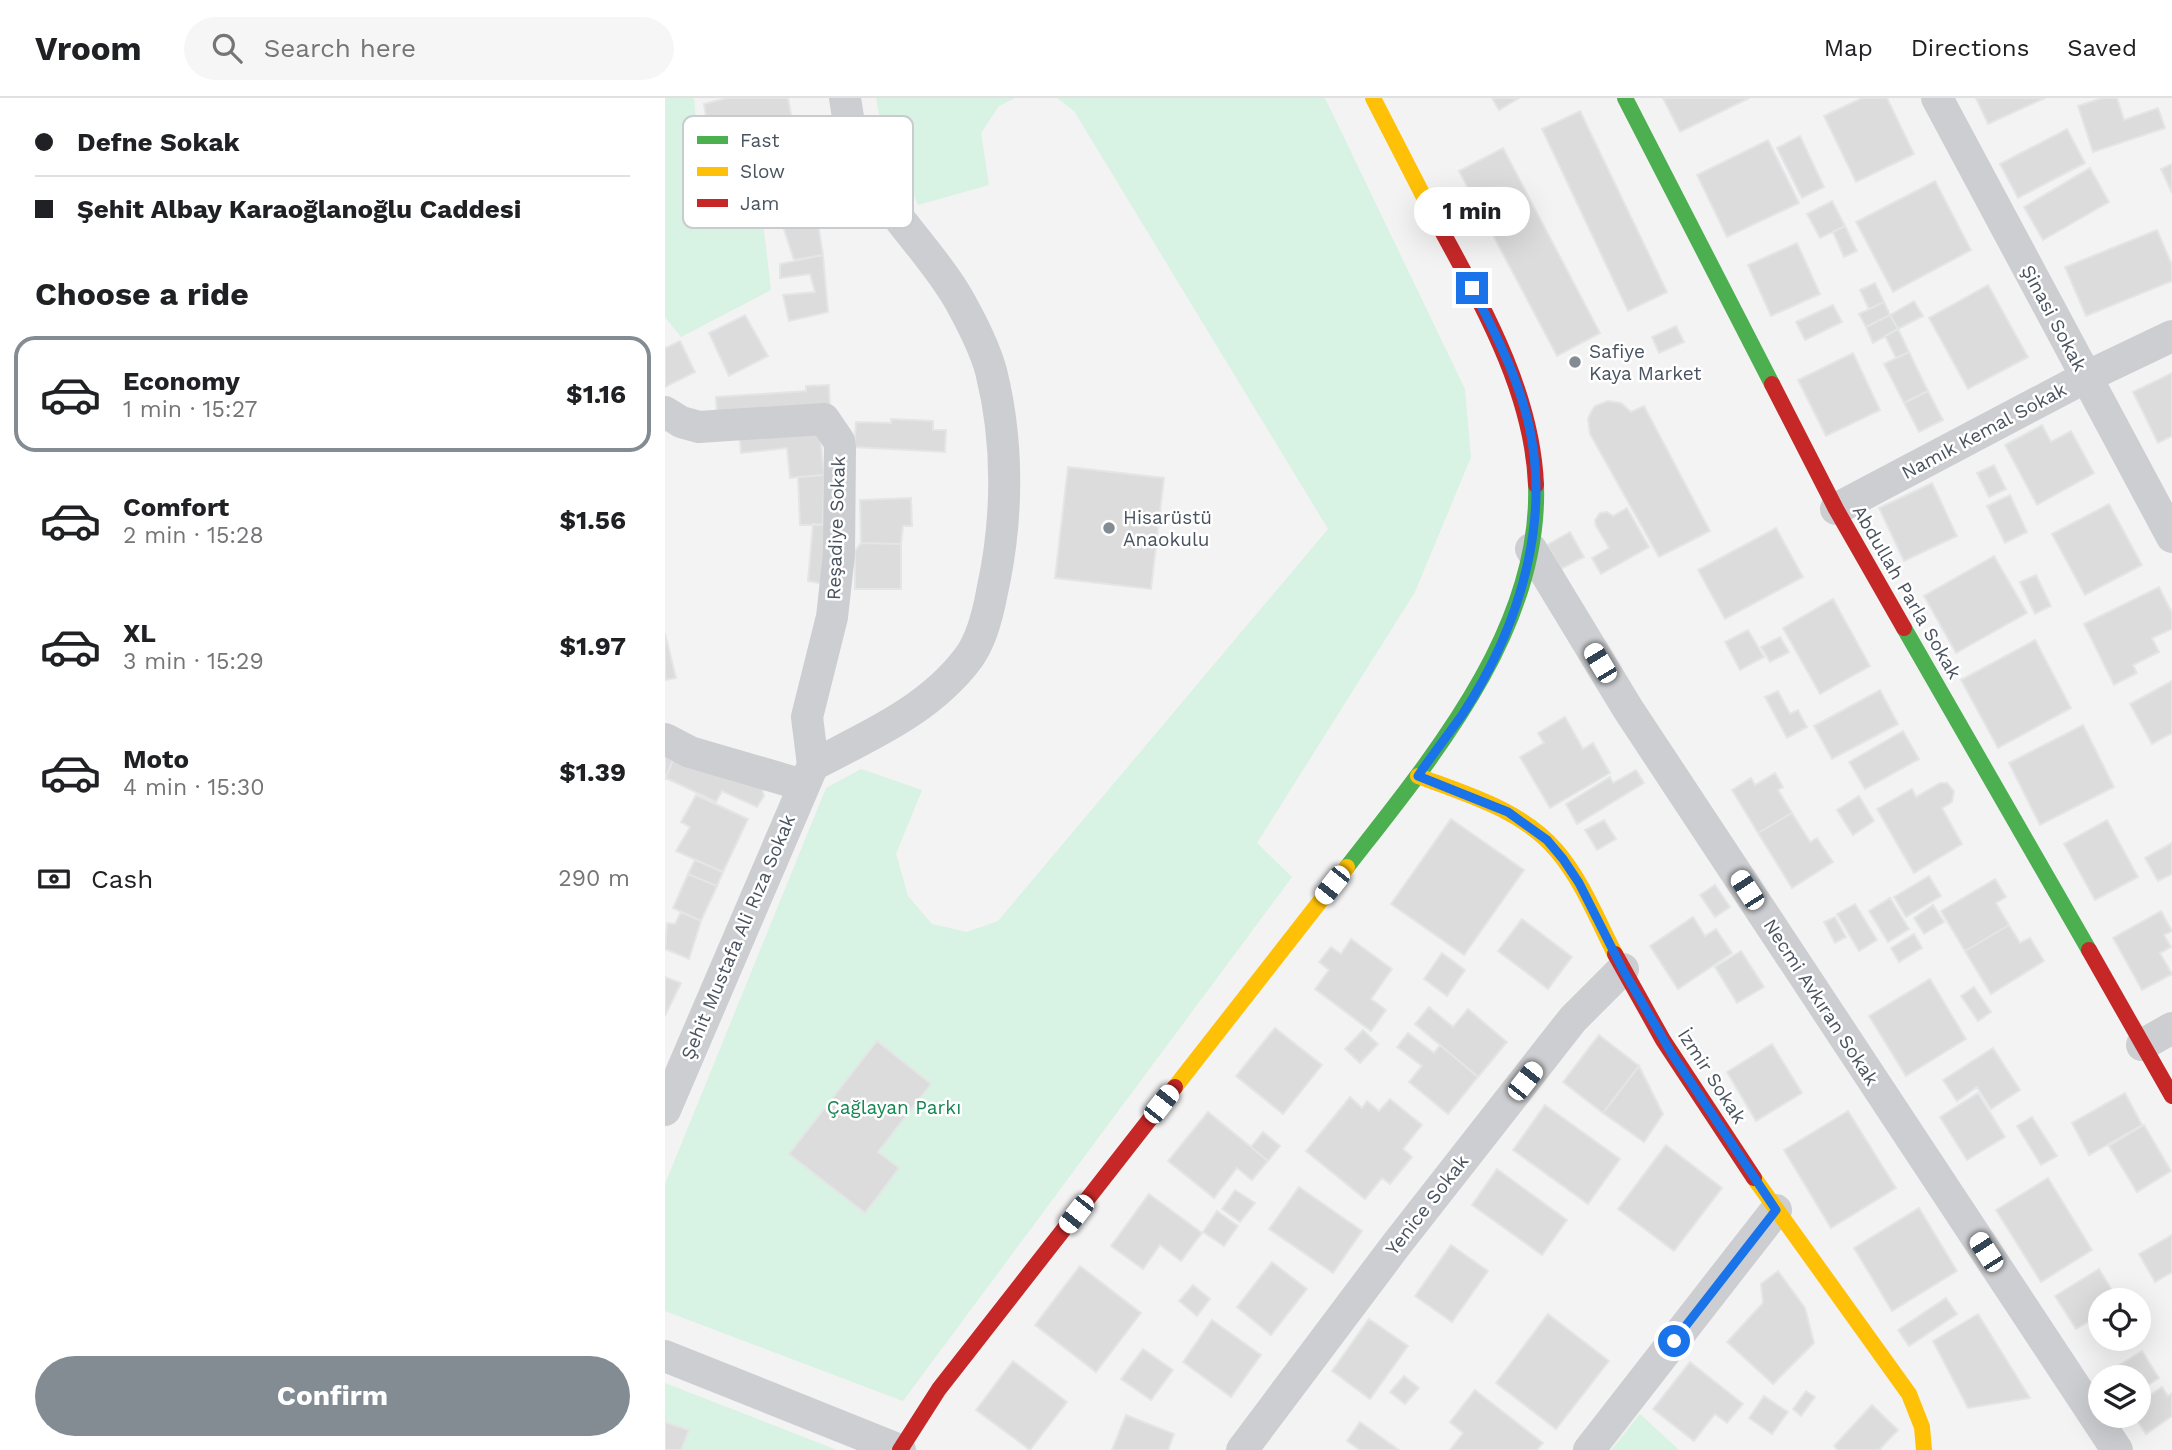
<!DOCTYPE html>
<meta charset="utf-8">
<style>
:root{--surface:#fff;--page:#f6f6f6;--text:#202124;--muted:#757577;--line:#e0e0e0;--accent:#848c93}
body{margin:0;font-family:"Work Sans",sans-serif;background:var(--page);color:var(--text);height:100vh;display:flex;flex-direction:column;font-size:26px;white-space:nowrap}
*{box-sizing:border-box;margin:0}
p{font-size:23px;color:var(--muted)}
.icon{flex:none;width:38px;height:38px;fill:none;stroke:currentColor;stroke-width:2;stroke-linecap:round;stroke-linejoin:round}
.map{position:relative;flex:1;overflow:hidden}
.sheet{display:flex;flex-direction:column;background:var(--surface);width:665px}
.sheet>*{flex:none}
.banner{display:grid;align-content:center;height:154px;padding:0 35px;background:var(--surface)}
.controls{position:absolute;left:1423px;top:1190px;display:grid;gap:14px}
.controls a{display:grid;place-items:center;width:63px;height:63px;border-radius:50%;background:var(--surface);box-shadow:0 7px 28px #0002;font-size:35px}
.end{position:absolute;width:32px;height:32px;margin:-16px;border:9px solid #1a73e8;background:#fff;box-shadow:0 0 0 4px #fff}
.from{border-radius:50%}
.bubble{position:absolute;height:49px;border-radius:24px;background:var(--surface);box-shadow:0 7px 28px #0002;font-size:23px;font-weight:700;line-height:49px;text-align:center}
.car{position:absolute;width:21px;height:42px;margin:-21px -10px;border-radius:9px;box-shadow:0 0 5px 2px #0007;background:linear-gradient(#fff 24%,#345 0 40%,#fff 0 76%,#345 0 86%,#fff 0)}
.banner b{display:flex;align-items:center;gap:24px;height:66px;font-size:26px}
.banner b+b{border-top:2px solid var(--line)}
.banner i{width:18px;height:18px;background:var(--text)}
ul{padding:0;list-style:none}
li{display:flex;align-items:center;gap:21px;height:116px;margin:0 14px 10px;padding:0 21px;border:4px solid transparent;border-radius:21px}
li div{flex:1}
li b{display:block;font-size:26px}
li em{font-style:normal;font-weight:700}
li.selected{border-color:var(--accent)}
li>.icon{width:63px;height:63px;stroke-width:1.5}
h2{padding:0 35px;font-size:32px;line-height:84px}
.pay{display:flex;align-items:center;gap:18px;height:77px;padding:0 35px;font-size:26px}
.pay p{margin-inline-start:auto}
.action{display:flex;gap:14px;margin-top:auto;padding:14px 35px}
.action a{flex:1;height:80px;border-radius:42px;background:var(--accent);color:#fff;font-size:28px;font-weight:700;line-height:80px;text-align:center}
header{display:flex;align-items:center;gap:42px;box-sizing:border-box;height:98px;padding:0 35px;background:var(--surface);border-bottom:2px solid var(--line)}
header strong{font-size:33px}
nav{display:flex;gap:38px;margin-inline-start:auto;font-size:24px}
.search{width:490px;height:63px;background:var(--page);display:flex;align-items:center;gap:18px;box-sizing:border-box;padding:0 24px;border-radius:38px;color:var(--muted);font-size:26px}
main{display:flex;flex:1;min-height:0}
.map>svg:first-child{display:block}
.green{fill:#d8f2e4}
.building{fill:#dcdcdd;stroke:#e4e5e6;stroke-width:2}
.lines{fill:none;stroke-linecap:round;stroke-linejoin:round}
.street{stroke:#cdced1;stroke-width:32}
.fast{stroke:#4caf50;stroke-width:16}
.slow{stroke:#ffc107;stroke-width:16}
.jam{stroke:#c62828;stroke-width:16}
.route{stroke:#1a73e8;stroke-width:9}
.poi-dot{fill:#848c93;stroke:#fff;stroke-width:2.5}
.labels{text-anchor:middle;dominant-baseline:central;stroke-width:5;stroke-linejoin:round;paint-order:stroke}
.street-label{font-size:19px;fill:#495460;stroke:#fff}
.poi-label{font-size:19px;fill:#495460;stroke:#fff;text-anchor:start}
.park-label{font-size:19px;fill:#168655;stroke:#fff}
.key{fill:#fff;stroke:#c8cccf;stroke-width:2}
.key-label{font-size:19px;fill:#495460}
</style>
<header>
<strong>Vroom</strong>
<div class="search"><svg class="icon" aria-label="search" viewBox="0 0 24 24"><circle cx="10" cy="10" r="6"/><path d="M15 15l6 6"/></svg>Search here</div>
<nav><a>Map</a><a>Directions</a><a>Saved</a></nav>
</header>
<main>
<section class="sheet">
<div class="banner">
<b><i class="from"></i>Defne Sokak</b>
<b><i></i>Şehit Albay Karaoğlanoğlu Caddesi</b>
</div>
<h2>Choose a ride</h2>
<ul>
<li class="selected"><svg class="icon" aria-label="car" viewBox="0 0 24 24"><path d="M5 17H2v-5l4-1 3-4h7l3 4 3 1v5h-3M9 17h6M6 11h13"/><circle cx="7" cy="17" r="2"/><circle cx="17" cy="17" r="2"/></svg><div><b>Economy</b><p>1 min · 15:27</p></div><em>$1.16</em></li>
<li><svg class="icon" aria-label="car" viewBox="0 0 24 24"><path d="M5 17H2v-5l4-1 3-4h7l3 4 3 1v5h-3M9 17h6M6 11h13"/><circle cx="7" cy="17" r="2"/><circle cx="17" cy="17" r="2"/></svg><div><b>Comfort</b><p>2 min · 15:28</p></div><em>$1.56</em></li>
<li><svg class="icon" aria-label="car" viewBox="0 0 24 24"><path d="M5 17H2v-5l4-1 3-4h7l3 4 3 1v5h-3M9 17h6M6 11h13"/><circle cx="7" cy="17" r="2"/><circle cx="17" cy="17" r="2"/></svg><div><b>XL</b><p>3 min · 15:29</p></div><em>$1.97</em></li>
<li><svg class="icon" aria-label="car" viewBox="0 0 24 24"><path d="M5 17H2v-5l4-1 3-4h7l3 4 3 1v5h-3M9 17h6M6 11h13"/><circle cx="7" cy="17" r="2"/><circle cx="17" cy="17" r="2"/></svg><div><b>Moto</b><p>4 min · 15:30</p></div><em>$1.39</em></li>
</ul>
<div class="pay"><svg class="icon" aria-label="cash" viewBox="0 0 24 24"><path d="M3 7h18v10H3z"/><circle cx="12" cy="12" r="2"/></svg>Cash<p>290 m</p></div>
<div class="action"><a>Confirm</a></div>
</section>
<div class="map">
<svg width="1507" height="1352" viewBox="0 0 1507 1352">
<rect width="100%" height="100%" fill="#f3f3f3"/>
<path class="green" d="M 0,0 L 29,0 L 35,65 L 92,73 L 106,192 L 16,239 L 0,219 Z
M 211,0 L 350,0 L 334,8 L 316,35 L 324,87 L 253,107 L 232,57 L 222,59 Z
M 392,0 L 660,0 L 800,291 L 806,359 L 750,494 L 592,745 L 627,779 L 238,1303 L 0,1213 L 0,1086 L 161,690 L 196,671 L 257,692 L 231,756 L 243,798 L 267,826 L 302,834 L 333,823 L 663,431 L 409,13 Z
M 0,1285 L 172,1352 L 0,1352 Z
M 975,1316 L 1014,1352 L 946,1352 Z"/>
<path class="building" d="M 62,0 L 123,0 L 131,42 L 47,59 L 39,6 Z
M 827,0 L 854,0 L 834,12 Z
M 998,0 L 1084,0 L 1015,34 Z
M 1197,0 L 1222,0 L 1249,56 L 1191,84 L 1159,18 Z
M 1311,0 L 1380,0 L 1323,26 Z
M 1437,0 L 1452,0 L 1459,22 L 1493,10 L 1500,30 L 1428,54 L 1413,8 Z
M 915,13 L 1002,194 L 963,213 L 877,31 Z
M 1402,31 L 1420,65 L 1353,100 L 1335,66 Z
M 1135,38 L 1159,89 L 1137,100 L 1112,50 Z
M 1103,42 L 1134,105 L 1062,139 L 1032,77 Z
M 838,50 L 935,235 L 892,258 L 794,73 Z
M 1507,66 L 1507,95 L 1496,71 Z
M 1425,70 L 1444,104 L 1378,142 L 1359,109 Z
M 1270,83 L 1306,152 L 1228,194 L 1191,124 Z
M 148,95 L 158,157 L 129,162 L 113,113 Z
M 1167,103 L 1180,128 L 1155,140 L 1142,116 Z
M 1180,128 L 1192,153 L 1179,159 L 1168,134 Z
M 1492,132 L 1507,167 L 1507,183 L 1421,218 L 1400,169 Z
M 1132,145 L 1155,196 L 1106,218 L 1083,167 Z
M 158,157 L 163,214 L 124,223 L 118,197 L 150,194 L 145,176 L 115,180 L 115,166 Z
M 1210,185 L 1219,204 L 1204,211 L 1195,192 Z
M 1323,187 L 1363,259 L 1303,291 L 1264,220 Z
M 1249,203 L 1258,218 L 1233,231 L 1225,217 Z
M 1219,204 L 1225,217 L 1201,229 L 1194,216 Z
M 1168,207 L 1177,224 L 1140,242 L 1131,224 Z
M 80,217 L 103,258 L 64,278 L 44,235 Z
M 1225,217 L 1233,231 L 1208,245 L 1201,229 Z
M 1011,228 L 1019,244 L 994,255 L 987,239 Z
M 1233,231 L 1244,254 L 1231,260 L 1220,238 Z
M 15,243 L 30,274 L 0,289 L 0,250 Z
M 1244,254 L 1263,293 L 1239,305 L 1219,266 Z
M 1188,255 L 1215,312 L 1161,338 L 1133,282 Z
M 1507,275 L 1507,338 L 1493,345 L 1468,294 Z
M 164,287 L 165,312 L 52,319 L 51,299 L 141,293 L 141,288 Z
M 1263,293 L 1278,322 L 1254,334 L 1239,305 Z
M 943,303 L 956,305 L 966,314 L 979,308 L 1045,433 L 994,459 L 925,336 L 923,321 L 926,314 L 930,308 Z
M 226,321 L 268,323 L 268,332 L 281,332 L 280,354 L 189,349 L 191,324 L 226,325 Z
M 154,325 L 159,377 L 125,380 L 122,350 L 76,355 L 74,333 Z
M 1377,327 L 1386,344 L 1406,333 L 1429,375 L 1372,407 L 1340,347 Z
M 1329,367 L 1341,391 L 1324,399 L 1312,375 Z
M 403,369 L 499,380 L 486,491 L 390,480 Z
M 159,377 L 158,427 L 135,427 L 133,379 Z
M 1267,385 L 1292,438 L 1239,463 L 1214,410 Z
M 1345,397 L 1362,434 L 1340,445 L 1322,408 Z
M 246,400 L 247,428 L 238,428 L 236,446 L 196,445 L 195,402 Z
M 1444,406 L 1477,467 L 1420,497 L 1387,436 Z
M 962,410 L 984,449 L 936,476 L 927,460 L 944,450 L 931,428 L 930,422 L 935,415 L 942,414 L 948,418 Z
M 148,426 L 167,427 L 160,486 L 143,483 Z
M 1111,430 L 1138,479 L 1060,521 L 1033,472 Z
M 905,434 L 919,459 L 896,471 L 882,447 Z
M 196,445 L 236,446 L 236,491 L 190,491 L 190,453 Z
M 1329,458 L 1362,515 L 1291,555 L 1259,498 Z
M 1371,477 L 1386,508 L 1370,516 L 1355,484 Z
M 1494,489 L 1507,515 L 1507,531 L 1487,540 L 1494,554 L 1468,567 L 1472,575 L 1449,587 L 1419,526 Z
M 1168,501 L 1205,568 L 1155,596 L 1118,530 Z
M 1083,532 L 1099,559 L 1075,572 L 1060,544 Z
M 0,535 L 11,580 L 0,582 Z
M 1115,539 L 1124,554 L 1105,564 L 1096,549 Z
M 1370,542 L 1406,610 L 1333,650 L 1296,582 Z
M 1507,583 L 1507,635 L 1487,646 L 1465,606 Z
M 1215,592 L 1233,626 L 1167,661 L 1149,628 Z
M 1113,593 L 1125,616 L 1133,612 L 1142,629 L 1122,640 L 1100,599 Z
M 900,619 L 918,651 L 928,645 L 945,675 L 885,710 L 855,659 L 879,645 L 873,635 Z
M 1418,627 L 1449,689 L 1375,727 L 1344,665 Z
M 1238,633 L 1254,661 L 1200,691 L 1184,664 Z
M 0,653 L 10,656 L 0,682 Z
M 10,656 L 96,687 L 99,698 L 92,709 L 57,693 L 51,704 L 1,680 Z
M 971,672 L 979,685 L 912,726 L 901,706 L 945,679 L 948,685 Z
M 1110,675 L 1118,689 L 1113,692 L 1127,715 L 1093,735 L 1067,692 L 1086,680 L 1090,687 Z
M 1275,685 L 1282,685 L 1289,693 L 1287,704 L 1277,710 L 1297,746 L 1249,775 L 1212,711 L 1247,691 L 1251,699 Z
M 31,697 L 83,721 L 58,774 L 11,753 L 25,729 L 16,724 Z
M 1194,698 L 1209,723 L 1188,737 L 1172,712 Z
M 1127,715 L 1145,744 L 1152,740 L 1168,764 L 1127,790 L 1093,735 Z
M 786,721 L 859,772 L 799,857 L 726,806 Z
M 939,722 L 951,741 L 932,752 L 920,732 Z
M 1442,722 L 1473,779 L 1430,802 L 1399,746 Z
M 1507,745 L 1507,776 L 1493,783 L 1480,760 Z
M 30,762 L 58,774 L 52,788 L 23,776 Z
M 23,776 L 52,788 L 36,823 L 8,810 Z
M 1264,778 L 1276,798 L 1241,819 L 1229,799 Z
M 1330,781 L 1341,799 L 1331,805 L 1344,827 L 1300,853 L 1276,813 Z
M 1050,787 L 1065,809 L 1050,819 L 1035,797 Z
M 1225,800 L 1244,831 L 1223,844 L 1204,813 Z
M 1190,806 L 1212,842 L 1194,853 L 1172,816 Z
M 1268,807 L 1279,824 L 1259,836 L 1249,820 Z
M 1496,813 L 1507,833 L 1499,837 L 1506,849 L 1495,855 L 1507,876 L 1477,892 L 1448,840 Z
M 16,814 L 36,823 L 24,861 L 0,851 L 2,825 L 10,826 Z
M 1028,819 L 1040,838 L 1051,831 L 1067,855 L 1013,891 L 985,848 Z
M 1170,819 L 1181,839 L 1170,845 L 1159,824 Z
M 857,821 L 907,859 L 883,891 L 833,853 Z
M 1344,827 L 1355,845 L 1365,840 L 1379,863 L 1326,896 L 1300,853 Z
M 1249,836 L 1257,850 L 1234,864 L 1226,850 Z
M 686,841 L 727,871 L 706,901 L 721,912 L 706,933 L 650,891 L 664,872 L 654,864 L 666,849 L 676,856 Z
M 1076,853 L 1099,889 L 1072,905 L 1050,869 Z
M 777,855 L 800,872 L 782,898 L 759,881 Z
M 0,879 L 16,885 L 0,918 Z
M 1265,881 L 1301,941 L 1241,978 L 1204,918 Z
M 1309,889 L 1326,914 L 1313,923 L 1296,898 Z
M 764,909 L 788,929 L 803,911 L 842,944 L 813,979 L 750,926 Z
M 610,930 L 657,967 L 618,1016 L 571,978 Z
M 698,932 L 713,946 L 695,965 L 680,951 Z
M 743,935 L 769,955 L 775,947 L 813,979 L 783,1016 L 744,984 L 757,968 L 732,949 Z
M 934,937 L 974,968 L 938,1015 L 898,984 Z
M 212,943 L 266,986 L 213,1054 L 234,1070 L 200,1115 L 124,1056 Z
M 1107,946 L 1137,995 L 1091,1023 L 1062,974 Z
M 1328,950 L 1355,992 L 1326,1011 L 1312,989 L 1292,1003 L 1278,982 Z
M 974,968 L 998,1016 L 979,1044 L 938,1015 Z
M 1313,995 L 1340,1039 L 1302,1062 L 1275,1019 Z
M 1460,995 L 1477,1027 L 1424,1057 L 1407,1025 Z
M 685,999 L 697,1010 L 702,1003 L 714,1013 L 725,1001 L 757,1027 L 738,1051 L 747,1059 L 725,1086 L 717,1080 L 700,1101 L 641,1053 Z
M 880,1007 L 955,1061 L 923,1106 L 848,1052 Z
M 1183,1013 L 1231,1090 L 1166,1130 L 1119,1052 Z
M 543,1014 L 603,1063 L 587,1082 L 572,1070 L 549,1100 L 503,1063 Z
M 1367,1019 L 1392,1058 L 1376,1067 L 1352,1028 Z
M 1479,1027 L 1506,1073 L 1472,1094 L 1444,1048 Z
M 598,1034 L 615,1048 L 603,1063 L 586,1049 Z
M 1001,1047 L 1057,1090 L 1009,1153 L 953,1111 Z
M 832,1071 L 902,1122 L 877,1157 L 807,1107 Z
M 1383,1080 L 1427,1152 L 1376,1184 L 1331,1112 Z
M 634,1089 L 697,1133 L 668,1175 L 604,1131 Z
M 570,1092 L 590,1105 L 575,1124 L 557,1111 Z
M 484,1096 L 537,1135 L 516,1163 L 495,1147 L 478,1171 L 446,1148 Z
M 1254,1110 L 1292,1173 L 1227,1213 L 1189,1150 Z
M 552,1113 L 573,1128 L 559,1148 L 538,1134 Z
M 1507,1137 L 1507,1174 L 1490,1184 L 1474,1156 Z
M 786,1147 L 823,1173 L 787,1224 L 750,1198 Z
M 607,1164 L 642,1191 L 606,1237 L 572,1209 Z
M 415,1168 L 476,1215 L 431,1274 L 370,1227 Z
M 1434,1171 L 1453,1202 L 1435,1202 L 1435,1217 L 1411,1231 L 1390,1198 Z
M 1113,1173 L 1140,1210 L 1149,1245 L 1108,1286 L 1062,1244 L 1098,1205 L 1096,1186 Z
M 528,1187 L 545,1201 L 532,1218 L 514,1203 Z
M 1281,1200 L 1292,1216 L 1244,1248 L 1233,1232 Z
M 883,1216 L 944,1263 L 891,1331 L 831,1285 Z
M 1313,1216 L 1365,1300 L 1303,1310 L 1268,1243 Z
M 704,1221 L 743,1248 L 705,1301 L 667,1273 Z
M 547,1222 L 596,1257 L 566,1299 L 518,1264 Z
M 478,1251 L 508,1272 L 486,1302 L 456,1281 Z
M 1477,1253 L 1494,1280 L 1474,1293 L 1474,1279 L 1444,1279 L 1442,1275 Z
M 348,1263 L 402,1304 L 365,1352 L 311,1312 Z
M 1025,1264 L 1078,1306 L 1062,1325 L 1050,1316 L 1029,1343 L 988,1311 Z
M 739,1278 L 754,1290 L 740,1306 L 725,1294 Z
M 1497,1289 L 1503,1298 L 1507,1295 L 1507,1318 L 1481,1336 L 1469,1318 L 1474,1318 L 1474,1305 Z
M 810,1292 L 878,1345 L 872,1352 L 785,1352 L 798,1335 L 785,1324 Z
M 1141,1293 L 1150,1299 L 1136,1318 L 1128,1311 Z
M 1099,1298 L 1123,1314 L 1107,1336 L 1084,1320 Z
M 1207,1307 L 1233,1332 L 1214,1352 L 1173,1352 L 1169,1348 Z
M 461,1317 L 509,1336 L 503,1352 L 447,1352 Z
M 0,1324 L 24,1332 L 16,1352 L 0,1352 Z
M 695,1324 L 734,1352 L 695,1352 L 682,1343 Z"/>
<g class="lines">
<path class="street" d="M 1272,0 L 1507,439
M 0,314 L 16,324 L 34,329 L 159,321 L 174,343 L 175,350 L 174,456 L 167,519 L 142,619 L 148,667
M 1171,411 L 1421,279 L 1507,238
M 866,451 L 963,611 L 1452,1352
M 0,641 L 25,654 L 138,687
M 148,667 C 204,638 266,611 304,559 C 317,541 323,516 327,494 C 343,422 344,345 326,273 C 319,248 306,223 293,200 C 264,150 217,110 194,57 C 185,38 183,19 180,0
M 1477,947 L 1507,930
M 0,1012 L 148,667
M 0,1258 L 235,1352
M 577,1352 L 731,1147 L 908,921 L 958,871
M 924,1352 L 1111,1112"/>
<path class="fast" d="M 960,0 L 1107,286
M 1239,530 L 1424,852
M 682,769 C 766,661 876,532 871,387"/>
<path class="slow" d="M 708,0 L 763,107
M 753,678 C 801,696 857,712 891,752 C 917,782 932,821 950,856
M 510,989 L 682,769
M 1089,1080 L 1244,1296 L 1257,1329 L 1259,1352"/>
<path class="jam" d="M 763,107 C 809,194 867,286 871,387
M 1107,286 L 1171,411 L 1239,530
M 1424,852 L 1507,998
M 950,856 L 998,942 L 1089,1080
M 235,1352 L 274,1291 L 510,989"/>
</g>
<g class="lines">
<path class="route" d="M 807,190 C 827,229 848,269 860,312 C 890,416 855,529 797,617 C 783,637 767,657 753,678 L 843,714 L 882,742 L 898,761 L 914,785 L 958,872 L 1007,956 L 1111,1112 L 1009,1243"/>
</g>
<g class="poi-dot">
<circle cx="910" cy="264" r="7"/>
<circle cx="444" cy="430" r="7"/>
</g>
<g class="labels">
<g class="street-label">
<text transform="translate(1389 220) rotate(62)">Şinasi Sokak</text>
<text transform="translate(1319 333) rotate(-28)">Namık Kemal Sokak</text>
<text transform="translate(171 430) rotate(-88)">Reşadiye Sokak</text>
<text transform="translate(1242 494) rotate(60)">Abdullah Parla Sokak</text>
<text transform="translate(73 839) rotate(-67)">Şehit Mustafa Ali Rıza Sokak</text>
<text transform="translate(1156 904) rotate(57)">Necmi Avkıran Sokak</text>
<text transform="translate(1047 978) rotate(57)">İzmir Sokak</text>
<text transform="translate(762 1107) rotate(-52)">Yenice Sokak</text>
</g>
<g class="poi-label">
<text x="924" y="253">Safiye<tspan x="924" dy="22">Kaya Market</tspan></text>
<text x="458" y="419">Hisarüstü<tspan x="458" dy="22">Anaokulu</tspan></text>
</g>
<g class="park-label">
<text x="229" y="1009">Çağlayan Parkı</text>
</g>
</g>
<rect x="18" y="18" width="230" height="112" rx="10" class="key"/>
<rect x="32" y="38" width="31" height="8" fill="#4caf50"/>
<rect x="32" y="69" width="31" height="9" fill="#ffc107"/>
<rect x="32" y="101" width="31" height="8" fill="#c62828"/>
<g class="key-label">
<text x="75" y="49">Fast</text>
<text x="75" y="80">Slow</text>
<text x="75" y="112">Jam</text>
</g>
</svg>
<div class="controls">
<a><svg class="icon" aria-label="locate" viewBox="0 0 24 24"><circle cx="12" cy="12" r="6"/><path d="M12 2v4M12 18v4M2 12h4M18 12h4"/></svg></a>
<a><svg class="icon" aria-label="layers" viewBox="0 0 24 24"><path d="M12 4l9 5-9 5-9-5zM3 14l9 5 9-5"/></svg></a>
</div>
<i class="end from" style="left:1009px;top:1243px"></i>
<i class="end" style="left:807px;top:190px"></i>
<div class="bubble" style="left:749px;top:89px;width:116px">1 min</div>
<i class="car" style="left:935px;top:565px;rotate:329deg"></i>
<i class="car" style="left:667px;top:787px;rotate:218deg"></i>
<i class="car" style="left:1082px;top:792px;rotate:327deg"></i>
<i class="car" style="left:860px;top:983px;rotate:38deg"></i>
<i class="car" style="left:496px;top:1006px;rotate:38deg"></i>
<i class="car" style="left:411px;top:1116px;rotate:218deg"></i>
<i class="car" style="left:1321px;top:1154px;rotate:327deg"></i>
</div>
</main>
